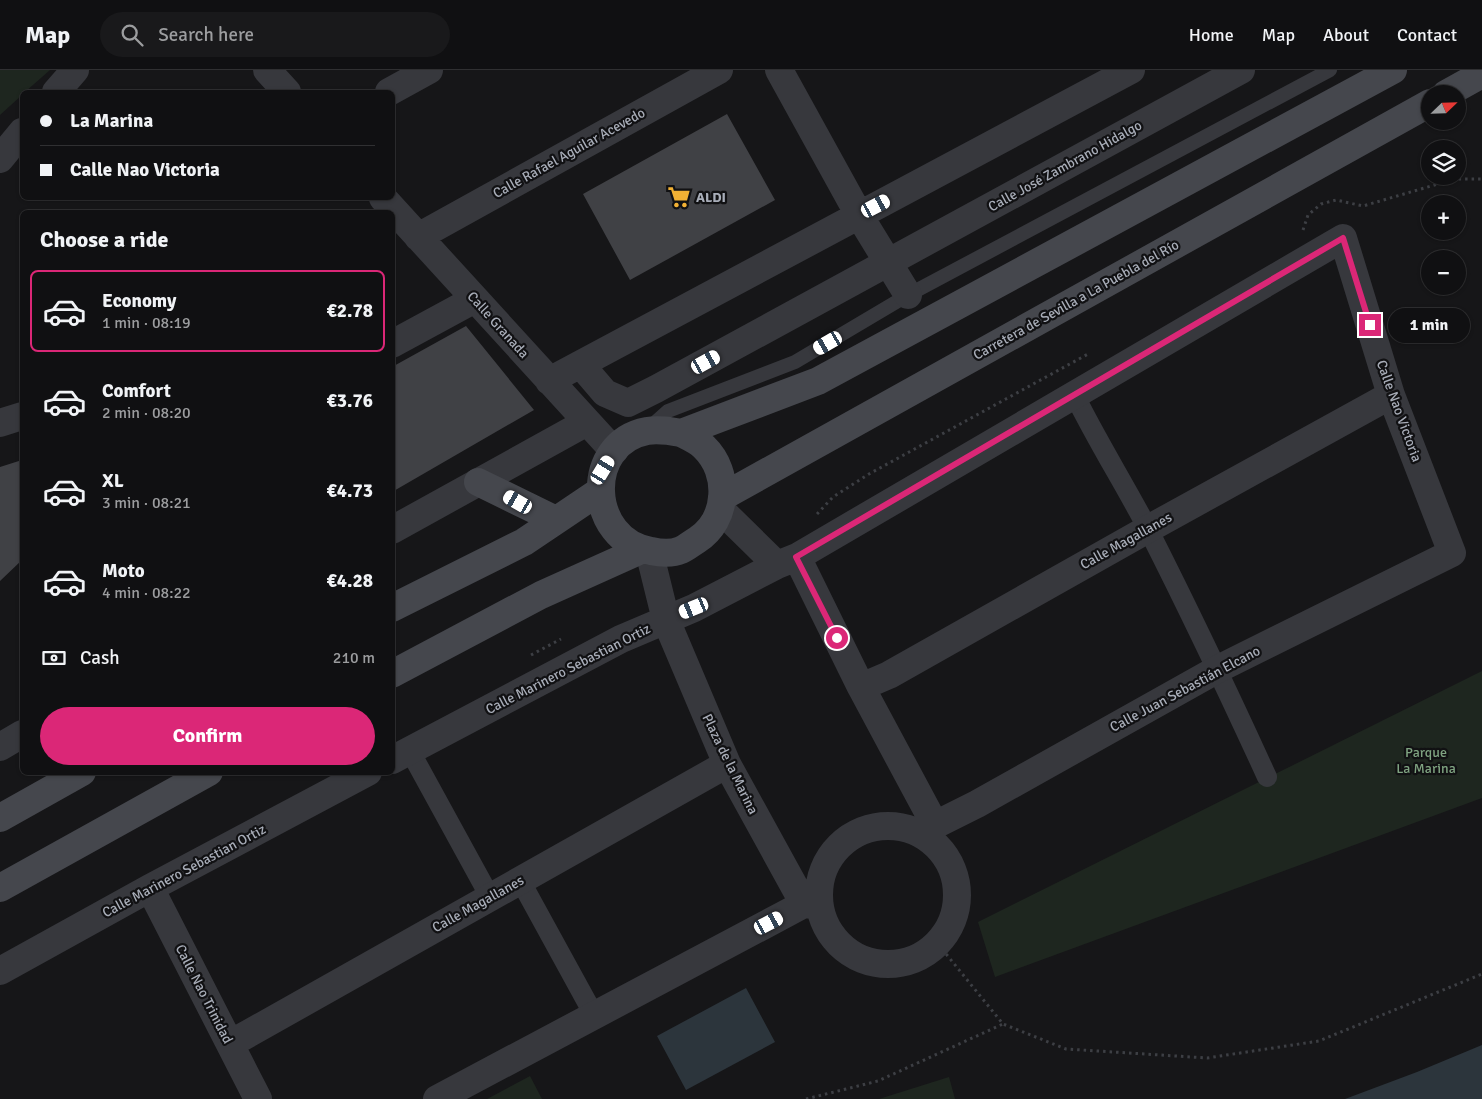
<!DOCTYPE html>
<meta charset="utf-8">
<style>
:root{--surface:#101012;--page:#19191b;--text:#f1f3f6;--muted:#9c9d9f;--line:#303032;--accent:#db2777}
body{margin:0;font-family:Signika,sans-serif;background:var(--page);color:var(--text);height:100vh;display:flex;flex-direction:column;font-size:19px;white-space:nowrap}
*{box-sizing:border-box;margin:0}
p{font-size:16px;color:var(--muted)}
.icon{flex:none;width:28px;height:28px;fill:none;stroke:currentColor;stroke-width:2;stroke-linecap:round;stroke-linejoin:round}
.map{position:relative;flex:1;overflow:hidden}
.details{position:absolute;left:20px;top:140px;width:375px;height:565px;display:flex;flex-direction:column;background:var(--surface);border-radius:8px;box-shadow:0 1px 4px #0004,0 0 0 1px var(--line)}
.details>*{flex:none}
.guide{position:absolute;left:20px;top:20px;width:375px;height:110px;border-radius:8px;box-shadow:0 1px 4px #0004,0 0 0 1px var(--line);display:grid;align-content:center;height:110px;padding:0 20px;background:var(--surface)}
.needle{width:32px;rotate:67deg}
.buttons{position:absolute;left:1421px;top:15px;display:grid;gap:10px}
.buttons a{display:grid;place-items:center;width:45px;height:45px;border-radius:50%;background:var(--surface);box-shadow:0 1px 4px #0004,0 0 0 1px var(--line);font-size:25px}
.end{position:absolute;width:22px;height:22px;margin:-11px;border:6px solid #db2777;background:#fff;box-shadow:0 0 0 2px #fff}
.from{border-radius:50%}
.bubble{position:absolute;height:35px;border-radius:18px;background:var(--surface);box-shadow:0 1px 4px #0004,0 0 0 1px var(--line);font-size:16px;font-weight:700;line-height:35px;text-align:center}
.car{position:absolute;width:15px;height:30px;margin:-15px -8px;border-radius:6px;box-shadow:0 0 4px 1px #0007;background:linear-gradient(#fff 24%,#345 0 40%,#fff 0 76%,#345 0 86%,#fff 0)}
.guide b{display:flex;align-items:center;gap:18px;height:48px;font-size:19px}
.guide b+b{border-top:1px solid var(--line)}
.guide i{width:12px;height:12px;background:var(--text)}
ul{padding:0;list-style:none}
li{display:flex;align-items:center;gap:15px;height:82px;margin:0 10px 8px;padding:0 10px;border:2px solid transparent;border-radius:8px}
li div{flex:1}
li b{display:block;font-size:19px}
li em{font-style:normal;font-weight:700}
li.current{border-color:var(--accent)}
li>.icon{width:45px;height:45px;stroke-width:1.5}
h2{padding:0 20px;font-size:22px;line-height:60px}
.pay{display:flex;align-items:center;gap:12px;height:55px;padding:0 20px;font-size:19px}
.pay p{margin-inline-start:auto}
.cta{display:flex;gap:10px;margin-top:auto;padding:10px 20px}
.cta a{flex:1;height:58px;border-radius:30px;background:var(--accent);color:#fff;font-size:20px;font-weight:700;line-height:58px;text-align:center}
header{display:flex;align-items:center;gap:30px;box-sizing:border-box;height:70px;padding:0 25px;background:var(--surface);border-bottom:1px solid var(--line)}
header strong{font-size:24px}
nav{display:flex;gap:28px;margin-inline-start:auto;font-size:18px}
.search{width:350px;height:45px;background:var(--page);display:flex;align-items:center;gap:12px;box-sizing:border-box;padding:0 18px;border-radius:28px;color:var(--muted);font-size:19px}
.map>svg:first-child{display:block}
.green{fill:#1e261f}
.water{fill:#2c353c}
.building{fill:#404145}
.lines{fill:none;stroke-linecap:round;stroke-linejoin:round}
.path{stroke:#3d3f44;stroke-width:3;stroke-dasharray:2.5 4;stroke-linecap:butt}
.service{stroke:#37383d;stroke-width:14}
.pedestrian{stroke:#37383d;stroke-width:20}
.minor{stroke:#37383d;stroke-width:28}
.secondary{stroke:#45474d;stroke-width:28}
.route{stroke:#db2777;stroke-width:6}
.labels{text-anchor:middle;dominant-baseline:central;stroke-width:4.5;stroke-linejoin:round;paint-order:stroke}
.street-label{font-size:14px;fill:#a8adb8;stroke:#111113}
.poi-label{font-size:14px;font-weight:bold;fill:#a8adb8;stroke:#111113;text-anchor:start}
.park-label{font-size:14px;fill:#7fa381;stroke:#111113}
</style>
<header>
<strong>Map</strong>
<div class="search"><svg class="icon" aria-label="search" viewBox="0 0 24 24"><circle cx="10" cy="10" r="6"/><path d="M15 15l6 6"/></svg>Search here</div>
<nav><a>Home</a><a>Map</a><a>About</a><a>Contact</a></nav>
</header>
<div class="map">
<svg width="1482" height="1029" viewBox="0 0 1482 1029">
<rect width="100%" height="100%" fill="#161618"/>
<path class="green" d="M 0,0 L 50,0 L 25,22 L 22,22 L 22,25 L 0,45 Z
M 1482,601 L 1482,728 L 995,907 L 978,852 Z
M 530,1006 L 542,1029 L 487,1029 Z
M 949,1007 L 955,1029 L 879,1029 Z"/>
<path class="water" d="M 746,918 L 775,972 L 686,1020 L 657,966 Z
M 1482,975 L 1482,1029 L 1345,1029 L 1417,1002 Z"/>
<path class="building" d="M 727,44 L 775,130 L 630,210 L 583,124 Z
M 466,256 L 534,340 L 392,422 L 392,297 Z
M 22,390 L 22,490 L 0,511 L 0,397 Z"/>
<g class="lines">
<path class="path" d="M 1303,160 L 1308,145 L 1321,134 L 1336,130 L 1363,136 L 1455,109 L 1482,109
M 817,444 L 833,427 L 869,404 L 1088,284
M 531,585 L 561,569
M 938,874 L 1003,954 L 1066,979 L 1207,988 L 1319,971 L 1482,904
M 806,1029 L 878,1011 L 1003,954"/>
<path class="service" d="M 649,358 L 668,341 L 795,292 L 908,225 L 1330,0"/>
<path class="pedestrian" d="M 1074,324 C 1097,371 1125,415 1149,461 C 1190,542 1229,624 1267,707
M 410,681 L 490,827
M 520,810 L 594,945"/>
<path class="minor" d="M 267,0 L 287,22
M 779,0 L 859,145 L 908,225
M 56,22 L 75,0
M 389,22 L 429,0
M 0,89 L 22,62
M 383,128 L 614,381
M 418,167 L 719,0
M 392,274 L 475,229
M 581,295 L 605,323 L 628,333 L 656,319 L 1241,0
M 549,311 L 1131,0
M 0,353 L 22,346
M 721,440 L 777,495
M 392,460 L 587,352
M 649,481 L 666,550 L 727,694 L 804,834
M 797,487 L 861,617 L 935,755
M 861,617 L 889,605 L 1148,459 L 1391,325
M 0,677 L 22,664
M 392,690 L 621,569 L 694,538 L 777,495 L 797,487 L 1343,168 L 1391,325 L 1452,483 L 1218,599 L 977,734 L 935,755 L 926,767
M819 825a69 69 0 1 1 138 0a69 69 0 1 1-138 0Z
M 150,818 L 258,1029
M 0,901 L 150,818 L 368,702
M 230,974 L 727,694
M 437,1029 L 804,834 L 819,835"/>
<path class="secondary" d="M 1446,24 L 1482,4
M 681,363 C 689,367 698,371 704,377 C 731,403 728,450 697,470 C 692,473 686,478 681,480 C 672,484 660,483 651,481 C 587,470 583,373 647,361 C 659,359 670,361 681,363 L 818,311 L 1393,0
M 478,412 L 556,450
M 722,427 L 1430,33
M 392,538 L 524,472 L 600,421
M 392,604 L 541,525 L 641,480
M 0,748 L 82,702
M 0,818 L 209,702"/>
</g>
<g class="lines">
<path class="route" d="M 837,568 L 796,487 L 1343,168 L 1370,255"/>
</g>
<defs>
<symbol id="supermarket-bare" viewBox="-9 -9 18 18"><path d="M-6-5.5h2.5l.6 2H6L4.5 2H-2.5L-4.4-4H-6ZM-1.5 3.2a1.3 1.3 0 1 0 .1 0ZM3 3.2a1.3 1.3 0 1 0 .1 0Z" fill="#f2b134" stroke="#111113" stroke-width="2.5" paint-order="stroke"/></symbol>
</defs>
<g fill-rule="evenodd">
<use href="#supermarket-bare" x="663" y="111" width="32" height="32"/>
</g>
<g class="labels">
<g class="street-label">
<text transform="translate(569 83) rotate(-29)">Calle Rafael Aguilar Acevedo</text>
<text transform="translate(1065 96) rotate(-29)">Calle José Zambrano Hidalgo</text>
<text transform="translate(1076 230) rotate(-29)">Carretera de Sevilla a La Puebla del Río</text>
<text transform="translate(498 255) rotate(48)">Calle Granada</text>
<text transform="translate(1399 341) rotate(70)">Calle Nao Victoria</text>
<text transform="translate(1126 471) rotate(-29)">Calle Magallanes</text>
<text transform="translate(568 599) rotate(-27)">Calle Marinero Sebastian Ortiz</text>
<text transform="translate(1185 619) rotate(-28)">Calle Juan Sebastián Elcano</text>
<text transform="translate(730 694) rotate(64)">Plaza de la Marina</text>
<text transform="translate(184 801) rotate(-28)">Calle Marinero Sebastian Ortiz</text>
<text transform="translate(478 834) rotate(-29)">Calle Magallanes</text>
<text transform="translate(204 924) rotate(63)">Calle Nao Trinidad</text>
</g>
<g class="poi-label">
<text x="696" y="127">ALDI</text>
</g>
<g class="park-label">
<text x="1426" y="682">Parque<tspan x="1426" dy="16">La Marina</tspan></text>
</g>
</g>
</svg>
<div class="buttons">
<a><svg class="needle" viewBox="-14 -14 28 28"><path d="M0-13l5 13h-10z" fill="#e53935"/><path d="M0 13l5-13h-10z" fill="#9c9d9f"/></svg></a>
<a><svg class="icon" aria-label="layers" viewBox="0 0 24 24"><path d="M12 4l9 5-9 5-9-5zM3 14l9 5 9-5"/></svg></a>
<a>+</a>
<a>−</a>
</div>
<i class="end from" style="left:837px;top:568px"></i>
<i class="end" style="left:1370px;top:255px"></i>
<div class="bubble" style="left:1388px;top:238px;width:82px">1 min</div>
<i class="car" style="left:876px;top:136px;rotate:62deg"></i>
<i class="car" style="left:828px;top:273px;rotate:240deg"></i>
<i class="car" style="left:706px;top:292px;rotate:61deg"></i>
<i class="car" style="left:603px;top:400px;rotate:31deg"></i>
<i class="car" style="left:518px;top:432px;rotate:300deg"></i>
<i class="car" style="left:694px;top:538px;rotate:248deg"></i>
<i class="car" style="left:769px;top:853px;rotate:62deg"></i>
<div class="guide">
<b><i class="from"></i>La Marina</b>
<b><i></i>Calle Nao Victoria</b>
</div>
<section class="details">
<h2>Choose a ride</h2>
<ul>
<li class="current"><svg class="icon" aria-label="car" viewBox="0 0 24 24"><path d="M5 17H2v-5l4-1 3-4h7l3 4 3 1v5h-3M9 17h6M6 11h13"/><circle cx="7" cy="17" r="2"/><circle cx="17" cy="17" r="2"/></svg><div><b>Economy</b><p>1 min · 08:19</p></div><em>€2.78</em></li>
<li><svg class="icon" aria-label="car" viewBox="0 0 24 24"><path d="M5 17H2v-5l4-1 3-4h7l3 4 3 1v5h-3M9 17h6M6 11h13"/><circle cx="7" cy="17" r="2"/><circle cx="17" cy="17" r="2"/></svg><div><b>Comfort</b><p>2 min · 08:20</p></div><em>€3.76</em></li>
<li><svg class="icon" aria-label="car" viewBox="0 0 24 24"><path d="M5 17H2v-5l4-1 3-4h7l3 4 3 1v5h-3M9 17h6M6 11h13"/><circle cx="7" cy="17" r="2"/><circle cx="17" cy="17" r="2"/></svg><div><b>XL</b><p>3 min · 08:21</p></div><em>€4.73</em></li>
<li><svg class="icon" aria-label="car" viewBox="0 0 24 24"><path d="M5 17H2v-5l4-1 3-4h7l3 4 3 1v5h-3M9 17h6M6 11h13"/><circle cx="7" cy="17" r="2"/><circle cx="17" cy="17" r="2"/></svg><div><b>Moto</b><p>4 min · 08:22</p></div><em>€4.28</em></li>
</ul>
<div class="pay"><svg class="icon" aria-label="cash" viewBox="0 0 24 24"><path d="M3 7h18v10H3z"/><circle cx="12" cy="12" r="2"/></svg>Cash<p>210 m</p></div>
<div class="cta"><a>Confirm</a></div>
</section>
</div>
